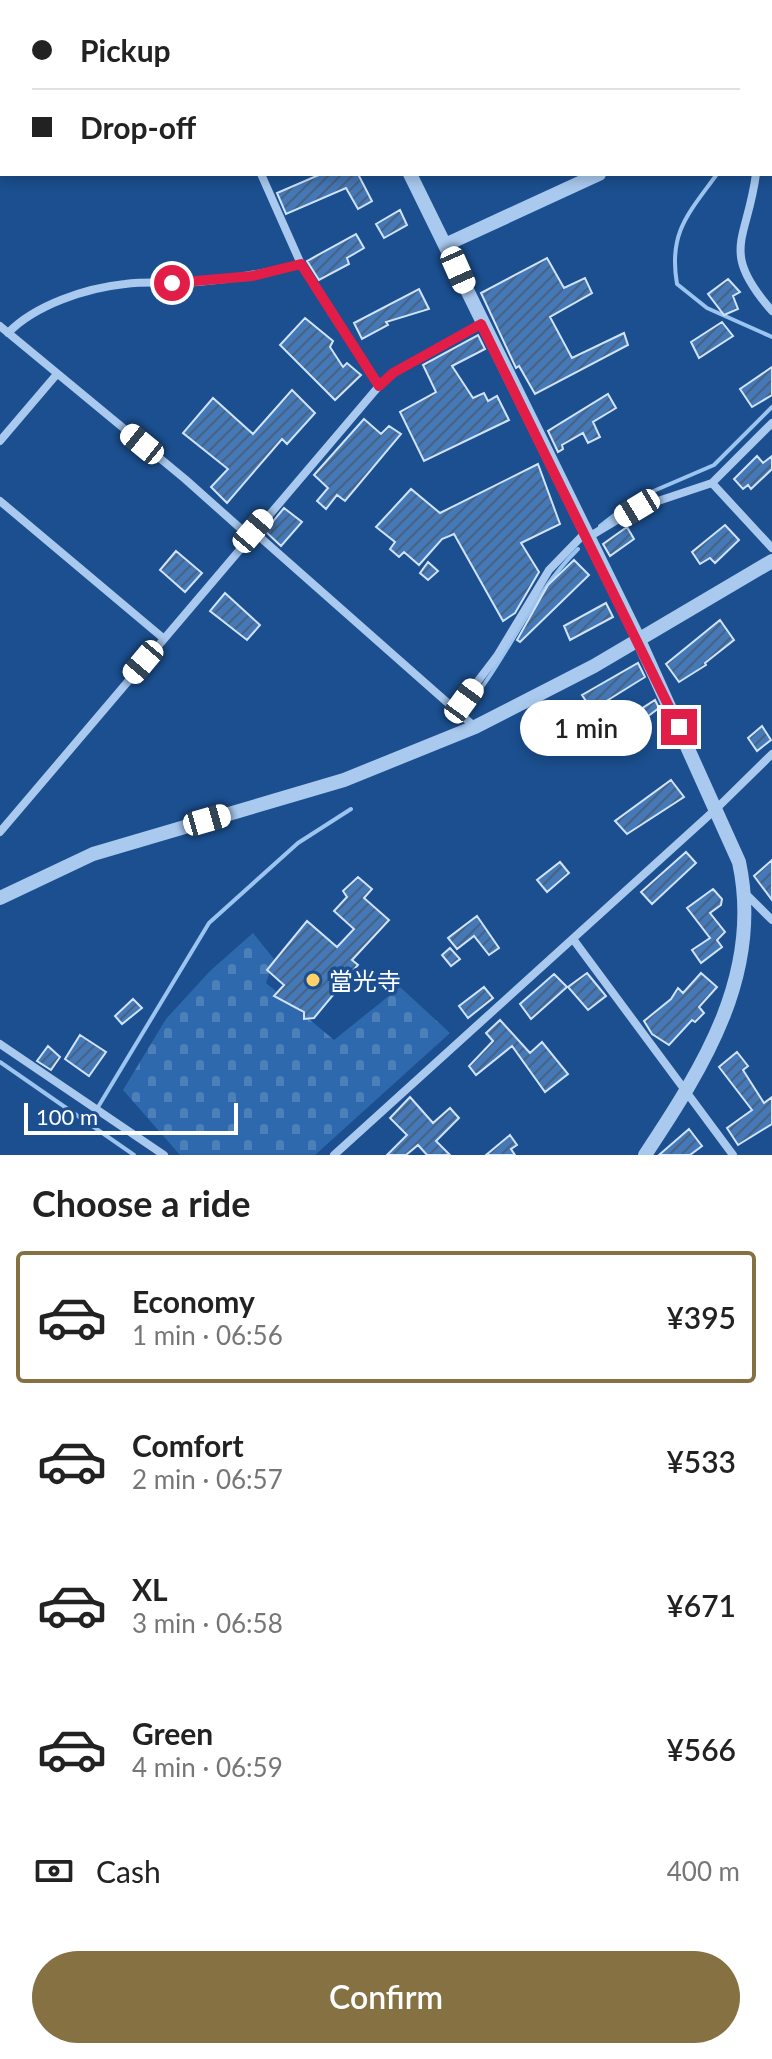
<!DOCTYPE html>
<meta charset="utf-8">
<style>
:root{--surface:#fff;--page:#f2f2f2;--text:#222;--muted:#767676;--line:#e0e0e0;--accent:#857141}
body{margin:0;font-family:Lato,"Noto Sans JP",sans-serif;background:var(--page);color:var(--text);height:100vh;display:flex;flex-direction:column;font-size:30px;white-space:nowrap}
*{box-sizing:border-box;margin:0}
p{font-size:26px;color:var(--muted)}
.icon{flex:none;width:44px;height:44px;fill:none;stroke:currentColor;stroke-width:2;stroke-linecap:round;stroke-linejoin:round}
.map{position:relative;height:1155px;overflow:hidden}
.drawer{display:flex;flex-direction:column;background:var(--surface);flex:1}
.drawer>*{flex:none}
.top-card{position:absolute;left:0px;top:0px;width:772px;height:176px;box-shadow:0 4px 12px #0003;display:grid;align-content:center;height:176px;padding:0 32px;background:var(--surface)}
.scale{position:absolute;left:24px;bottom:20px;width:214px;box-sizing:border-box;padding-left:8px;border:4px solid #fff;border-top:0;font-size:22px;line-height:28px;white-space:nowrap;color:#fff;-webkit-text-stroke:6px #1b4f8f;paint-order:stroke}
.end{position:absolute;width:36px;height:36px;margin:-18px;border:10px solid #e11d48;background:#fff;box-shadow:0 0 0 4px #fff}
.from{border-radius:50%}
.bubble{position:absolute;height:56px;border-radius:28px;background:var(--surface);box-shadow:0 4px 12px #0003;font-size:26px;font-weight:600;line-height:56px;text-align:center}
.car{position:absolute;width:24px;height:48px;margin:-24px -12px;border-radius:10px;box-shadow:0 0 6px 2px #0007;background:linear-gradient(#fff 24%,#345 0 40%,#fff 0 76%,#345 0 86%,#fff 0)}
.top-card b{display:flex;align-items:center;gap:28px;height:76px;font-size:30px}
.top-card b+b{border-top:2px solid var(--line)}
.top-card i{width:20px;height:20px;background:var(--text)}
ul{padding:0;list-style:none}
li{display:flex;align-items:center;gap:24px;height:132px;margin:0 16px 12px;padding:0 16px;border:4px solid transparent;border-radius:8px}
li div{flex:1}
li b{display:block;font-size:30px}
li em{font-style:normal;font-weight:600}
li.active{border-color:var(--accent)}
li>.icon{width:72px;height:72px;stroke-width:1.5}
h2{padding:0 32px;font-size:36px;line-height:96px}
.pay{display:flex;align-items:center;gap:20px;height:88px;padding:0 32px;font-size:30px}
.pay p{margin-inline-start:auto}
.primary-button{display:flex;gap:16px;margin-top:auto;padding:16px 32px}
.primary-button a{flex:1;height:92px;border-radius:48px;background:var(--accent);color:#fff;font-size:32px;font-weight:600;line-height:92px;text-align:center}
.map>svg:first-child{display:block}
.cemetery{fill:url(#cemetery-stones)}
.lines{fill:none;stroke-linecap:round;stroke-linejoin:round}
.stream{stroke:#9cc4f0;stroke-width:4}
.building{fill:url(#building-hatch);stroke:#cfe3fa;stroke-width:2}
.minor{stroke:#a9c9ee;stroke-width:8}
.tertiary{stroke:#a9c9ee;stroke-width:14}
.route{stroke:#e11d48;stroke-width:10}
.poi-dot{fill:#ffd166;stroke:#1b4f8f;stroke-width:3}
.labels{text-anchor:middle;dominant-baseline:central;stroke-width:7;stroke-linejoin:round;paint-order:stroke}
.poi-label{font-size:24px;fill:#fff;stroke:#1b4f8f;text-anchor:start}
</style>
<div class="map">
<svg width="772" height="1155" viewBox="0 0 772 1155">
<defs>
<pattern id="cemetery-stones" width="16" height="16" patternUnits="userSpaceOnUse" patternTransform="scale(2)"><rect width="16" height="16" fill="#2e69ad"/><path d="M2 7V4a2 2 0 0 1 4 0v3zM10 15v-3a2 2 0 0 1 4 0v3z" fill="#4d80b9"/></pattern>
<pattern id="building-hatch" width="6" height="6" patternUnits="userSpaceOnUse" patternTransform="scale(2)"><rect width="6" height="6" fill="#4478b7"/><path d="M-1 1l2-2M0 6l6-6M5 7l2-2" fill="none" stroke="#486282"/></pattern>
</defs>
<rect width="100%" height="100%" fill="#1b4f8f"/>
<path class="cemetery" d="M 253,933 L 274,959 L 266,983 L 334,1040 L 400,987 L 450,1033 L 315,1155 L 180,1155 L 123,1090 L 166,1019 L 210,971 Z"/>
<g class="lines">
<path class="stream" d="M 710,0 L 711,2
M 717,174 C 689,213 668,232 677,284 L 707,308 L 772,337
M 600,526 L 635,499 L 714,465 L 772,407
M 466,708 C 508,658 531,595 578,549
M 0,1062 L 134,1155
M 89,1122 L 209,923 L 298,843 L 351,809"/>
</g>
<path class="building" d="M 321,174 L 358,174 L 372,201 L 358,209 L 346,188 L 286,214 L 277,193 Z
M 400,210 L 407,225 L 384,238 L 376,224 Z
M 356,234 L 364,248 L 347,258 L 349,264 L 319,280 L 307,261 Z
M 547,258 L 564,288 L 585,278 L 592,293 L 550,317 L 572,358 L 624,333 L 628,345 L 535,394 L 519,366 L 516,368 L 481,293 Z
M 728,279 L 740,292 L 733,296 L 738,309 L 724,315 L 708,294 Z
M 419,289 L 429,309 L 386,322 L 388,325 L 362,339 L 354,323 Z
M 305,318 L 333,341 L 330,347 L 343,367 L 347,363 L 361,375 L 335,400 L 280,345 Z
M 722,322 L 733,336 L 699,358 L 691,342 Z
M 478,335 L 485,349 L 452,366 L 473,398 L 484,393 L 488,401 L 497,396 L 509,420 L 424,461 L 400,412 L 436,392 L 423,365 Z
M 772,367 L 772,395 L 752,407 L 740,389 Z
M 292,390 L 315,413 L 287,444 L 282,439 L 227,503 L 211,487 L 228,469 L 183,433 L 213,398 L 253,434 Z
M 608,394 L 616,408 L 593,422 L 600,437 L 588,443 L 583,433 L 562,445 L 563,449 L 558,452 L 548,431 Z
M 364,419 L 381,434 L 389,426 L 401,434 L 345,501 L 337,495 L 326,509 L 317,501 L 328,488 L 314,475 Z
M 757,456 L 763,463 L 772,456 L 772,469 L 751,489 L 748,485 L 743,489 L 734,479 Z
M 538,464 L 560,524 L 521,543 L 539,572 L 515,613 L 503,621 L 454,534 L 442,539 L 419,565 L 404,552 L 399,557 L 390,549 L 395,542 L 376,527 L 411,489 L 440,513 Z
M 284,508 L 302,522 L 281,546 L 265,531 Z
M 725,525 L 739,540 L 715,563 L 710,558 L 700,564 L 692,552 Z
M 627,527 L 634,539 L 610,556 L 603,544 Z
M 176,551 L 202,573 L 185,592 L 160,570 Z
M 574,560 L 589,575 L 520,642 L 517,640 L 548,585 Z
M 428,562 L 438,571 L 428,580 L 420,573 Z
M 225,593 L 260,625 L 247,640 L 210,611 Z
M 606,603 L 613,617 L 570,640 L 564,626 Z
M 720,620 L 734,640 L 705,663 L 706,665 L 679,682 L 666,664 Z
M 638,663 L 645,677 L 592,710 L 582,695 Z
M 655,700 L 659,708 L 643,720 L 647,726 L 617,746 L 608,730 Z
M 762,726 L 771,740 L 757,751 L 748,738 Z
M 671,780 L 684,797 L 627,834 L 615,821 Z
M 686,852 L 696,863 L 652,904 L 641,892 Z
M 772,860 L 772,900 L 754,876 Z
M 560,862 L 569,873 L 547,892 L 537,880 Z
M 358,877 L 372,889 L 364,898 L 389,920 L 352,960 L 358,965 L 314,1018 L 304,1019 L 304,1012 L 274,996 L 284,985 L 267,970 L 307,921 L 337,947 L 354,929 L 334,911 L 347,897 L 343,891 Z
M 713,889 L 722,899 L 721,905 L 710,913 L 725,932 L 717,940 L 722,947 L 701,963 L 692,950 L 710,938 L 687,908 Z
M 477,916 L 499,948 L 489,955 L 474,936 L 457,949 L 448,938 Z
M 450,948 L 460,959 L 451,966 L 442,955 Z
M 587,973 L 606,996 L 588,1010 L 568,987 Z
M 701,973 L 717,987 L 699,1007 L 704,1013 L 695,1022 L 692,1020 L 669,1045 L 652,1034 L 644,1021 L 671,999 L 678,988 L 683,993 Z
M 554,974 L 567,987 L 531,1019 L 520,1004 Z
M 484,987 L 493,998 L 468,1018 L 459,1006 Z
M 133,999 L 142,1008 L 122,1024 L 115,1016 Z
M 500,1020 L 530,1053 L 542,1042 L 568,1074 L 545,1092 L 512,1046 L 476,1075 L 469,1066 L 493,1041 L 486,1033 Z
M 80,1035 L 106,1052 L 89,1076 L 65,1059 Z
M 48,1046 L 60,1057 L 51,1070 L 37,1061 Z
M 737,1052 L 748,1066 L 743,1070 L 764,1103 L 772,1097 L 772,1124 L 738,1145 L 727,1128 L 752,1110 L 719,1067 Z
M 410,1097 L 433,1123 L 450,1108 L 459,1118 L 436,1141 L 450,1155 L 427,1155 L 418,1145 L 406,1155 L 387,1155 L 407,1135 L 390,1118 Z
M 689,1129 L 702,1146 L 690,1155 L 659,1155 Z
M 510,1135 L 517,1145 L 511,1149 L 515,1155 L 486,1155 Z"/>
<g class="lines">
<path class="minor" d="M 174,0 L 175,2
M 697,0 L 698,2
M 261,174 L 301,264 L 379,386
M 756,174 C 747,242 719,250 772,311
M 0,326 L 185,479 L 249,536
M 8,333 C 35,305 86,288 125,284 C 149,281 174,284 198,282 C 233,279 267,273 301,264
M 0,441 L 57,374
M 712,483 L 772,548
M 0,501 L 163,638
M 253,531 L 475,727
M 587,538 L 637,508 L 712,483 L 772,423
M 456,710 L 497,656 L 549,570 L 585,533
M 0,832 L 379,386 L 393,373 L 481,324
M 746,894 L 772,920
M 573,939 L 733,1155
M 0,1044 L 164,1155
M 334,1155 L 717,808 L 772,754"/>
<path class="tertiary" d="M 327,0 L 328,2
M 770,97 L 772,96
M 410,174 L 638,638 L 739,862 C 763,973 704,1066 645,1155
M 447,244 L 599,174
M 0,898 L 93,854 L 344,780 L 475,727 L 594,666 L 772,561"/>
</g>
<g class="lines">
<path class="route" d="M 172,283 L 253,276 L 301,264 L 379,386 L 393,373 L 481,324 L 679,727"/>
</g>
<circle class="poi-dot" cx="313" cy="980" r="8"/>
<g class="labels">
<g class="poi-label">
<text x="329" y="980">當光寺</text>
</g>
</g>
</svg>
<div class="scale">100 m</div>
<i class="end from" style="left:172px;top:283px"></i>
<i class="end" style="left:679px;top:727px"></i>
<div class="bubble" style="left:520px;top:700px;width:132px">1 min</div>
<i class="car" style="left:458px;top:270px;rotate:156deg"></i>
<i class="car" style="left:142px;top:444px;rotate:309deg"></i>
<i class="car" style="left:637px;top:508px;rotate:239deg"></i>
<i class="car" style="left:253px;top:531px;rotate:40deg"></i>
<i class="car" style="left:143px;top:662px;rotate:220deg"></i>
<i class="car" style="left:464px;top:701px;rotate:36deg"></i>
<i class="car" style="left:207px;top:820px;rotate:74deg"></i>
<div class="top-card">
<b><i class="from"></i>Pickup</b>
<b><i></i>Drop-off</b>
</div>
</div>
<section class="drawer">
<h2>Choose a ride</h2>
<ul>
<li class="active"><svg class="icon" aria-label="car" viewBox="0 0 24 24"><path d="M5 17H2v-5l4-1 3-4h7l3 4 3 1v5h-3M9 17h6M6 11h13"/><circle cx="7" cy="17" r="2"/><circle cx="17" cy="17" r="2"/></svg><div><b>Economy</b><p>1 min · 06:56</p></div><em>¥395</em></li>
<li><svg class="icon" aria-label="car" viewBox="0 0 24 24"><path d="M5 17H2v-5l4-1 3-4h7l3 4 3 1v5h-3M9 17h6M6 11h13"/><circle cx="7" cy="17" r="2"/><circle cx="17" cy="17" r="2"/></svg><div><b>Comfort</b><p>2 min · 06:57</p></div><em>¥533</em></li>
<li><svg class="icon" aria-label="car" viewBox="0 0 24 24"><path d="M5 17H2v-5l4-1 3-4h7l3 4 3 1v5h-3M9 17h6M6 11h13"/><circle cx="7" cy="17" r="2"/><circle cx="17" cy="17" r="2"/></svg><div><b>XL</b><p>3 min · 06:58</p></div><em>¥671</em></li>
<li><svg class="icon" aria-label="car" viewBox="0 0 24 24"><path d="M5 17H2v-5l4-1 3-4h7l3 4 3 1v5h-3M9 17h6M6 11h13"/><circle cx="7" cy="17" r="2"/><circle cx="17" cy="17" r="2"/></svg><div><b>Green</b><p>4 min · 06:59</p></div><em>¥566</em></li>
</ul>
<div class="pay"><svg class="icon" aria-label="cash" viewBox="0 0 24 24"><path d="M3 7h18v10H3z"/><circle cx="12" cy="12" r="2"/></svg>Cash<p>400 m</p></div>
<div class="primary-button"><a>Confirm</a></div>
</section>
